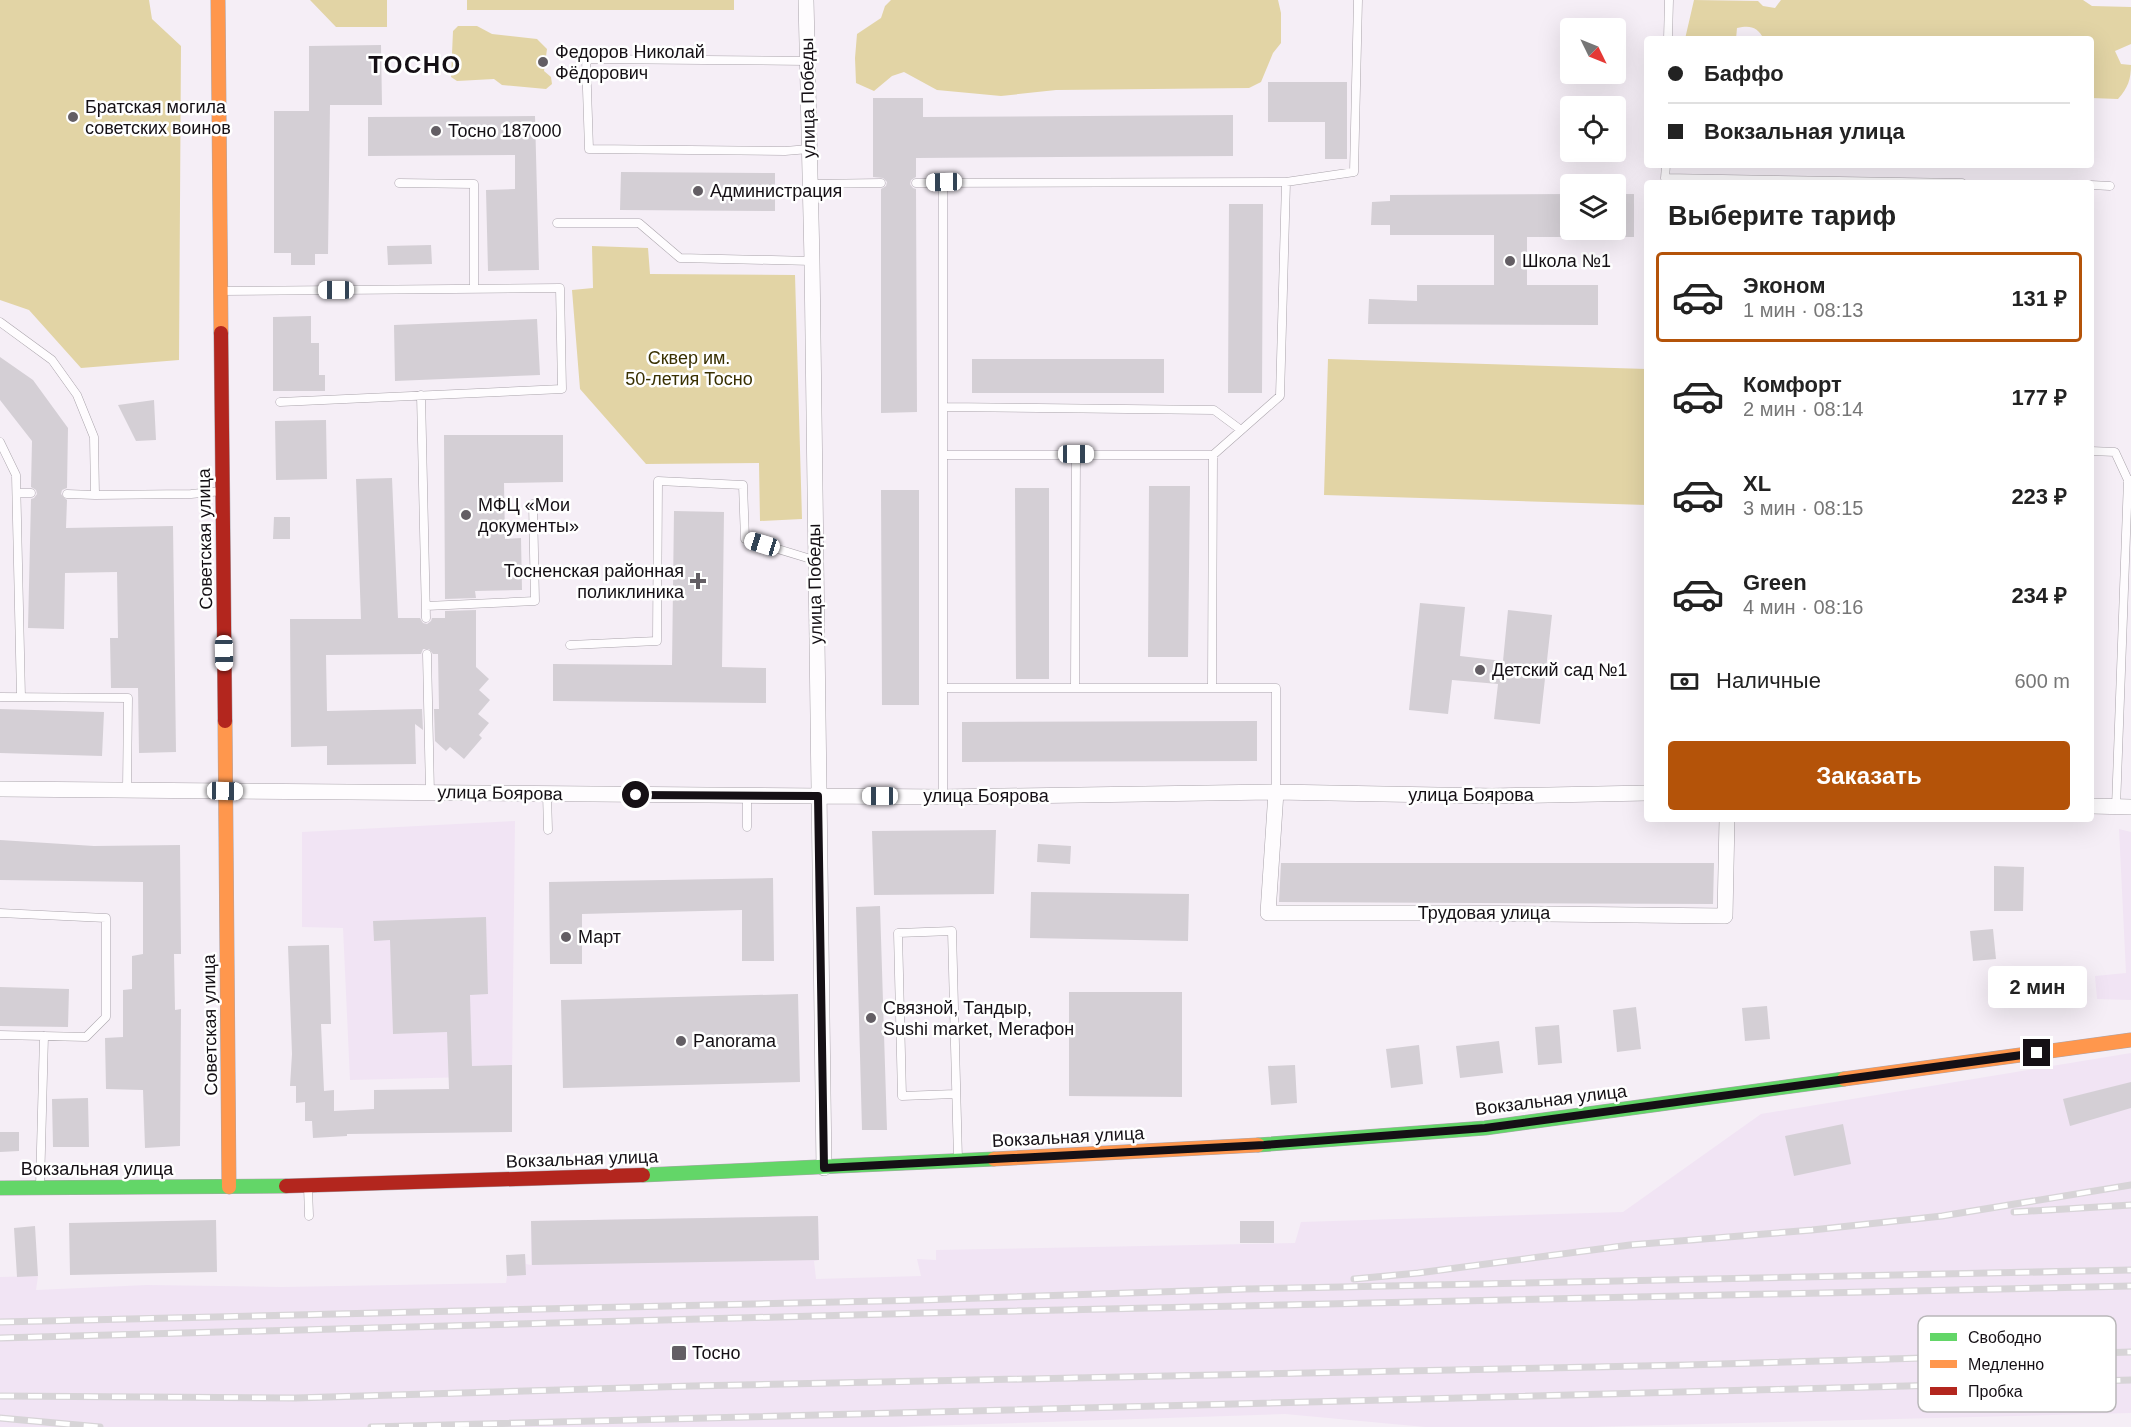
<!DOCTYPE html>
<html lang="ru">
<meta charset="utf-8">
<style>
:root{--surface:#fff;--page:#f6f6f6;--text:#222;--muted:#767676;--line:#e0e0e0;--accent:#b45309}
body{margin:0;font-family:Helvetica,sans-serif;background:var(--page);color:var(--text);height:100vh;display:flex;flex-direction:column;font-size:22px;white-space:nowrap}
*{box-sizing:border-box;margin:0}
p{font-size:20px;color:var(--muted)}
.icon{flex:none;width:33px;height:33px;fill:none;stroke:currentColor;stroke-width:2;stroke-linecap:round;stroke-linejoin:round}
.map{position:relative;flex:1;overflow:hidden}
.details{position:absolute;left:1644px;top:180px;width:450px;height:642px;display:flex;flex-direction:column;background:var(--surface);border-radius:6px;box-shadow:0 6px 24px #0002}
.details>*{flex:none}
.hud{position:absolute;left:1644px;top:36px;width:450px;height:132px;border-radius:6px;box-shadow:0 6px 24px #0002;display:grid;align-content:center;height:132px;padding:0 24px;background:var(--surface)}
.needle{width:39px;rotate:133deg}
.controls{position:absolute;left:1560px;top:18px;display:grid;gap:12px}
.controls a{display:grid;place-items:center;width:66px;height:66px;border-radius:6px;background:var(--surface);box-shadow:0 6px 24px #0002;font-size:30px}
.end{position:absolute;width:27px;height:27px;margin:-14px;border:8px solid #151015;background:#fff;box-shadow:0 0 0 3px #fff}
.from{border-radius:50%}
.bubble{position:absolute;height:42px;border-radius:6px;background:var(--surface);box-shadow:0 6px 24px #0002;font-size:20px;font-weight:700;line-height:42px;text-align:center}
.car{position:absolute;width:18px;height:36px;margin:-18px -9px;border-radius:8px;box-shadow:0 0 4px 2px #0007;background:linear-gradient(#fff 24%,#345 0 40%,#fff 0 76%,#345 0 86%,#fff 0)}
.hud b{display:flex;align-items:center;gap:21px;height:57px;font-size:22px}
.hud b+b{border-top:2px solid var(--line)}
.hud i{width:15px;height:15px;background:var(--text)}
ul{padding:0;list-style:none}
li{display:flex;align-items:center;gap:18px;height:90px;margin:0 12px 9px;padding:0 12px;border:3px solid transparent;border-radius:6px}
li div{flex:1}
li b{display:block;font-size:22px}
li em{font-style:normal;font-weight:700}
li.current{border-color:var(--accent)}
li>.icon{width:54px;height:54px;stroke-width:1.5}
h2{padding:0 24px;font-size:27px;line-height:72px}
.pay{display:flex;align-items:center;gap:15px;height:66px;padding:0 24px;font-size:22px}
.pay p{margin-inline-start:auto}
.action{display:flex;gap:12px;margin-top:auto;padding:12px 24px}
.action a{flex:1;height:69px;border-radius:6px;background:var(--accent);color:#fff;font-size:24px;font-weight:700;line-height:69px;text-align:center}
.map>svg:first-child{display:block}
.built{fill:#f1e4f4}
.green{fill:#e2d4a5}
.building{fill:#d4cfd5}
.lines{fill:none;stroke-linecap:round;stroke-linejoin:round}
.lane-casing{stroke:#aaa4ab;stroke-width:9}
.street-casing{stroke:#aaa4ab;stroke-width:16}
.fast-casing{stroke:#aaa4ab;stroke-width:15}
.slow-casing{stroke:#aaa4ab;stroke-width:15}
.jam-casing{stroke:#aaa4ab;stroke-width:15}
.lane{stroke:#fefcfe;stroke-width:8}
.street{stroke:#fefcfe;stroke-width:15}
.fast{stroke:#63d668;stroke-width:14}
.slow{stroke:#ff974d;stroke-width:14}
.jam{stroke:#b3261e;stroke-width:14}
.rail-casing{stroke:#d7d4d7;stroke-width:7}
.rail{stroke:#fff;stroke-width:4.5;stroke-dasharray:14;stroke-linecap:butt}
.route{stroke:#151015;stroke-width:8}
.poi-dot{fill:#635e64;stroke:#fff;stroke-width:2}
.labels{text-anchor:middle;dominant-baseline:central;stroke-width:5;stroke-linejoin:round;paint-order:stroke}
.poi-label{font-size:18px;fill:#151015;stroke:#fff;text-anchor:start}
.street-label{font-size:18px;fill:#151015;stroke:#fff}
.park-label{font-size:18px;fill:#393001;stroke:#fff}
.district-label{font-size:24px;font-weight:bold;letter-spacing:1.5px;fill:#151015;stroke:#fff}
.key{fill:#fff;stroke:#b9b7b9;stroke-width:1.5}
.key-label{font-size:16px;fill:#151015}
</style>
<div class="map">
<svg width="2131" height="1427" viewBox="0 0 2131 1427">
<rect width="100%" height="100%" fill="#f5eef6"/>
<path class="built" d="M 515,821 L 512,1076 L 350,1080 L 343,928 L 302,927 L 302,832 Z
M 2119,829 L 2131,832 L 2131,1000 L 2097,999 L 2095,976 L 2126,973 Z
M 2131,1053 L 2131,1413 L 1589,1427 L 1425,1427 L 1285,1414 L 897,1427 L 0,1427 L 0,1277 L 38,1276 L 36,1290 L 147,1285 L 282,1287 L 506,1283 L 507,1276 L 525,1254 L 526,1264 L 531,1265 L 531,1221 L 818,1216 L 819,1260 L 814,1261 L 816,1279 L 921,1276 L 917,1259 L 936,1260 L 936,1250 L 1295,1243 L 1301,1222 L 1623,1212 L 1761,1114 Z"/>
<path class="green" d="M 0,0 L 149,0 L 152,19 L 181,46 L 179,360 L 81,368 L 29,310 L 0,300 Z
M 310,0 L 387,0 L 387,27 L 336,27 Z
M 467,0 L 734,0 L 734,10 L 467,10 Z
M 891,0 L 1278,0 L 1281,13 L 1281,43 L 1273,53 L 1261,82 L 1249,88 L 1056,90 L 1001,96 L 937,90 L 904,72 L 892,76 L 874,91 L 856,83 L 855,58 L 857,34 L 881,18 L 885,6 Z
M 1694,0 L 1758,1 L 1763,6 L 1775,8 L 1781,0 L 2083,0 L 2092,6 L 2131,7 L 2131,44 L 2115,51 L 2121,64 L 2131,65 C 2131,79 2128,88 2118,99 L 2091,98 L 2091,39 L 1764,39 C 1757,27 1751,25 1737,28 L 1736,39 L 1685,39 Z
M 458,26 L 477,26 L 492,34 L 537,39 L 547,49 L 544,71 L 551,77 L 552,84 L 546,89 L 502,85 L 494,79 L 457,81 L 451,77 L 453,31 Z
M 592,246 L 648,248 L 650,274 L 795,275 L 802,519 L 760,521 L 759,463 L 646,464 L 580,389 L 572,290 L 593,288 Z
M 1328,359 L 1647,369 L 1647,505 L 1324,495 Z"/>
<path class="building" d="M 381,45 L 382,105 L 330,105 L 328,254 L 315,254 L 315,265 L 291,265 L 291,253 L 274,253 L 274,111 L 309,111 L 309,46 Z
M 1268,82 L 1347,82 L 1347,159 L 1325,159 L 1325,122 L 1268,122 Z
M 873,98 L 923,98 L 923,117 L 1233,115 L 1233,156 L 916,158 L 916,177 L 911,180 L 910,184 L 913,188 L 916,189 L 917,412 L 881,413 L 881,189 L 886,186 L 887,182 L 883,178 L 873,177 Z
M 535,116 L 539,270 L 488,271 L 486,190 L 515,189 L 515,155 L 368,156 L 368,117 Z
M 621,172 L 775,173 L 775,211 L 620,210 Z
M 1570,194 L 1570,237 L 1527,237 L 1527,285 L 1598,285 L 1598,325 L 1368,324 L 1369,299 L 1417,301 L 1417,285 L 1494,285 L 1494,235 L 1390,235 L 1390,225 L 1371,225 L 1372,202 L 1390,201 L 1390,195 Z
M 1616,194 L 1634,194 L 1634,237 L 1616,237 Z
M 1229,204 L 1263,204 L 1262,393 L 1228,393 Z
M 431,245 L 432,264 L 388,265 L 387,246 Z
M 311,316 L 311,343 L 319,343 L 319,375 L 325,375 L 325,391 L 273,391 L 273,317 Z
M 537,319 L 540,375 L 395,381 L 394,325 Z
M 0,357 L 33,380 L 68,428 L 67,488 L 62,490 L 61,494 L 67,500 L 66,528 L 173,526 L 176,752 L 139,753 L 138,688 L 111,688 L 110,638 L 118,638 L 117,572 L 65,573 L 64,629 L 28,628 L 31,499 L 34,498 L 37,494 L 36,490 L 31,487 L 32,441 L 0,400 Z
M 972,359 L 1164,359 L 1164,393 L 972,393 Z
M 154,400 L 156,440 L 136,441 L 118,405 Z
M 326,420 L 327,479 L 276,480 L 275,421 Z
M 444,435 L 563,435 L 563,482 L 504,483 L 505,539 L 521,538 L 522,590 L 475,591 L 476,598 L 445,599 Z
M 392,478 L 398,618 L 420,618 L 423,623 L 427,624 L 431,621 L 432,618 L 445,618 L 445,611 L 476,610 L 476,667 L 489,679 L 479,690 L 490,700 L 478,714 L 489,723 L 479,735 L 482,738 L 464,759 L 450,747 L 446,751 L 435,741 L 434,709 L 439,709 L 438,654 L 433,654 L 429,649 L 423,649 L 421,654 L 326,655 L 327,711 L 422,709 L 423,730 L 415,724 L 416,764 L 327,765 L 327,746 L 291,747 L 290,619 L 361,619 L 356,479 Z
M 1149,486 L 1190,486 L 1188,657 L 1148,657 Z
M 1015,488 L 1049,488 L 1049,679 L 1016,679 Z
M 881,490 L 919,490 L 919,705 L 882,705 Z
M 674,511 L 724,512 L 722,667 L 766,668 L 766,703 L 553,701 L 553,664 L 672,665 Z
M 274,517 L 290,517 L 290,539 L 273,539 Z
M 1420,603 L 1465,607 L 1460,656 L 1503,661 L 1508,610 L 1552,615 L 1540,724 L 1494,719 L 1498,684 L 1452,680 L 1448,714 L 1409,710 Z
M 0,709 L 104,712 L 102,756 L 0,753 Z
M 1257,721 L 1257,761 L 962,762 L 962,722 Z
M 996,830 L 994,894 L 874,895 L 872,831 Z
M 0,840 L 94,846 L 180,845 L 181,954 L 174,954 L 175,1010 L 181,1009 L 180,1146 L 145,1148 L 143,1090 L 106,1089 L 105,1038 L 123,1037 L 123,990 L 132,989 L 132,956 L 143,954 L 143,882 L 0,880 Z
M 1038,844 L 1071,846 L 1070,864 L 1037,862 Z
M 1281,863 L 1714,863 L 1713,904 L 1279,902 Z
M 1994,866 L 2024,867 L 2023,911 L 1994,911 Z
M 773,878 L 774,961 L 742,961 L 742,910 L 582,914 L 582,964 L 550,964 L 549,882 Z
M 1031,892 L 1189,894 L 1188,941 L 1030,938 Z
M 880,906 L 887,1130 L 862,1130 L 856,907 Z
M 486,917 L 488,994 L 470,995 L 472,1066 L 512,1065 L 512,1132 L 347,1134 L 347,1136 L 313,1138 L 312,1121 L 305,1121 L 305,1102 L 296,1103 L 296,1086 L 290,1086 L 292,1054 L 288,946 L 329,945 L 331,1024 L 321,1024 L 324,1091 L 334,1090 L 334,1111 L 374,1109 L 374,1090 L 449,1089 L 447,1032 L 393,1034 L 390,940 L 374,941 L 373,921 Z
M 1993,929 L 1996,959 L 1973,961 L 1970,931 Z
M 0,987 L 69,989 L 68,1027 L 0,1026 Z
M 1069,992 L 1182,992 L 1182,1097 L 1069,1096 Z
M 798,994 L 800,1082 L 563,1088 L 561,1000 Z
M 1767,1006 L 1770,1039 L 1745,1041 L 1742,1008 Z
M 1636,1007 L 1641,1049 L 1617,1052 L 1613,1010 Z
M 1559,1025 L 1562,1063 L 1538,1065 L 1535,1027 Z
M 1499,1041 L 1503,1073 L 1460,1078 L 1456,1046 Z
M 1419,1045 L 1423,1084 L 1391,1088 L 1386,1049 Z
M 1295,1065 L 1297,1103 L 1271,1105 L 1268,1066 Z
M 2131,1082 L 2131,1108 L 2070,1126 L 2063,1099 Z
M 88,1098 L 89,1147 L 53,1147 L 52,1099 Z
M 1843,1124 L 1851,1164 L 1794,1176 L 1785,1136 Z
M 0,1132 L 19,1132 L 19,1151 L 0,1152 Z
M 818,1216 L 819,1260 L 532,1265 L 531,1221 Z
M 216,1220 L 217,1272 L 70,1275 L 69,1223 Z
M 1240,1221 L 1274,1221 L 1274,1243 L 1240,1243 Z
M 35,1226 L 38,1276 L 17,1277 L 14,1228 Z
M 525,1254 L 526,1275 L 507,1276 L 506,1255 Z"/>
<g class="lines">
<defs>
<path id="lane" d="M 1668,39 L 1669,0
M 807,61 L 586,59 L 589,149 L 785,151 L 809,149
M 1666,165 L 1665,178 L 1962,183
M 399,183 L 474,184 L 474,289
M 916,183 L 1286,182 L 1354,172 L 1358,0
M 810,184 L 881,183
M 2091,185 L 2110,186
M 557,223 L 639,223 L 680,258 L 812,261
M 221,291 L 560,288 L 562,389 L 280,402
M 0,322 L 52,360 L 77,395 L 94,437 L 95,495 L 191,494 L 222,491
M 421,395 L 426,618
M 943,407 L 1214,410 L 1241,430
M 0,442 L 16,475 L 21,697
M 2091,451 L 2115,452 L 2128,480 L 2131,480
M 943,455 L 1213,455 L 1280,396 L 1286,182
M 17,493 L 31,493
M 67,494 L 95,495
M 426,606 L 535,601 L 533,504
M 570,645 L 657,641 L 658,481 L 743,485 L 745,539 L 814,560
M 427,654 L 430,793
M 943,688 L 1276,688 L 1276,792
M 1075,688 L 1076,455
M 1212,688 L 1213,455
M 0,697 L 128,698 L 127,790
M 547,794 L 548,830
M 943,797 L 943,182
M 2116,807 L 2128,480
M 747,827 L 747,795
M 0,913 L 106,918 L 106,1017 L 86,1037 L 0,1035
M 955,1094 L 902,1096 L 898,933 L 952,931 L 958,1159
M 40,1186 L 44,1036
M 308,1187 L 309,1216"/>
<path id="street" d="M 806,0 L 812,261 L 824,1168
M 0,789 L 943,797 L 1276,792 L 1492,796 L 1647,793
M 1276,792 L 1268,913 L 1450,913 L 1725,916 L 1727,819
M 2091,806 L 2131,807"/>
<path id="fast" d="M 1258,1145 L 1485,1128 L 1844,1079
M 643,1175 L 994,1159
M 0,1188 L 286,1186"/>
<path id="slow" d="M 218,0 L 221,333
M 225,721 L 229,1187
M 1844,1079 L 2131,1040
M 994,1159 L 1258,1145"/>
<path id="jam" d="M 221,333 L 225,721
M 286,1186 L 643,1175"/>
</defs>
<use href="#lane" class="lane-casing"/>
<use href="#street" class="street-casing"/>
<use href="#fast" class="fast-casing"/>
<use href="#slow" class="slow-casing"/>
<use href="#jam" class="jam-casing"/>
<use href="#lane" class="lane"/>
<use href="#street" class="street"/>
<use href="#fast" class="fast"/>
<use href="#slow" class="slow"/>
<use href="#jam" class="jam"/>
<defs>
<path id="rail" d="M 2014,1212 L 2131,1205
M 1354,1279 L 1418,1273 L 1630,1245 L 1812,1230 L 1942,1216 L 2131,1185
M 0,1322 L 921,1300 L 1246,1289 L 2131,1270
M 0,1338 L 925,1313 L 2131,1286
M 0,1396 L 295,1398 L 692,1386 L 1686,1365 L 2131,1352
M 0,1418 L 100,1427
M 371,1427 L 2131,1380"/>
</defs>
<use href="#rail" class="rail-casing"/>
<use href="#rail" class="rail"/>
</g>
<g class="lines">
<path class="route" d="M 636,795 L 818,796 L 824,1168 L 1264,1145 L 1485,1128 L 2037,1053"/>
</g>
<g class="poi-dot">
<circle cx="543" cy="62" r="6"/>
<circle cx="73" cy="117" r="6"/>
<circle cx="436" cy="131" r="6"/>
<circle cx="698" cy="191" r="6"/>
<circle cx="1510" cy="261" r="6"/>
<circle cx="466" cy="515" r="6"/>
<path d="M695 572h6v6h6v6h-6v6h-6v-6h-6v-6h6z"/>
<circle cx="1480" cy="670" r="6"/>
<circle cx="566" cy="937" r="6"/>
<circle cx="871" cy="1018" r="6"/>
<circle cx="681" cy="1041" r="6"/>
<rect x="671" y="1345" width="16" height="16" rx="3"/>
</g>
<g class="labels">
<g class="poi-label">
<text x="555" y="52">Федоров Николай<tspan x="555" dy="21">Фёдорович</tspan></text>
<text x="85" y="107">Братская могила<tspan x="85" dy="21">советских воинов</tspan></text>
<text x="448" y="131">Тосно 187000</text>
<text x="710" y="191">Администрация</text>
<text x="1522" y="261">Школа №1</text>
<text x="478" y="505">МФЦ «Мои<tspan x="478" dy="21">документы»</tspan></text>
<text x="684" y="571" text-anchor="end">Тосненская районная<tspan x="684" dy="21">поликлиника</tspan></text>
<text x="1492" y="670">Детский сад №1</text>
<text x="578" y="937">Март</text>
<text x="883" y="1008">Связной, Тандыр,<tspan x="883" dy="21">Sushi market, Мегафон</tspan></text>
<text x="693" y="1041">Panorama</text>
<text x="692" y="1353">Тосно</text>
</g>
<g class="street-label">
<text transform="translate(808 98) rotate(-91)">улица Победы</text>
<text transform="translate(205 539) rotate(-91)">Советская улица</text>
<text transform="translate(815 584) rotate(-91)">улица Победы</text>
<text transform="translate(500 793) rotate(1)">улица Боярова</text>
<text x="1471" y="795">улица Боярова</text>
<text x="986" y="796">улица Боярова</text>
<text x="1484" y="913">Трудовая улица</text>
<text transform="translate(210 1025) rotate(-91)">Советская улица</text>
<text transform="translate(1551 1100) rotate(-7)">Вокзальная улица</text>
<text transform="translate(1068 1137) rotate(-3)">Вокзальная улица</text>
<text transform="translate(582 1159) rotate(-2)">Вокзальная улица</text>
<text x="97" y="1169">Вокзальная улица</text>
</g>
<g class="park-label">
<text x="689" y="358">Сквер им.<tspan x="689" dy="21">50-летия Тосно</tspan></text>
</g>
<g class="district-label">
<text x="415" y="64">ТОСНО</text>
</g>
</g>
<rect x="1918" y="1316" width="198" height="96" rx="9" class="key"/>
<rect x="1930" y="1333" width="27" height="8" fill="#63d668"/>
<rect x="1930" y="1360" width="27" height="8" fill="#ff974d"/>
<rect x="1930" y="1387" width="27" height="8" fill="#b3261e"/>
<g class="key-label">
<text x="1968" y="1343">Свободно</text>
<text x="1968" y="1370">Медленно</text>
<text x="1968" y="1397">Пробка</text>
</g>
</svg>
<div class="controls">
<a><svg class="needle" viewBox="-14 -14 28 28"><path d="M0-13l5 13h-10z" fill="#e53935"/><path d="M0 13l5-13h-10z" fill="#767676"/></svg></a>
<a><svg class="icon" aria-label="locate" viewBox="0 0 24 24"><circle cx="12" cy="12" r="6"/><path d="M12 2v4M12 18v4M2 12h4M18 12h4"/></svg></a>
<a><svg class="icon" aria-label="layers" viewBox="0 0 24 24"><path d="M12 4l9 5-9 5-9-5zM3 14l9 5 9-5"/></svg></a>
</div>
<i class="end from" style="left:636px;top:795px"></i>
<i class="end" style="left:2037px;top:1053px"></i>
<div class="bubble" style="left:1988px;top:966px;width:99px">2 мин</div>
<i class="car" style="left:944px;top:182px;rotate:269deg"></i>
<i class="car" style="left:336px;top:290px;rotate:270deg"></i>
<i class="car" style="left:1076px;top:454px;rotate:90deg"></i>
<i class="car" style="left:762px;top:544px;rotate:287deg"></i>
<i class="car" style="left:224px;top:653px;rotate:179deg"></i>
<i class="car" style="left:225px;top:791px;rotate:91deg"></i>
<i class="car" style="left:880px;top:796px;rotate:270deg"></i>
<div class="hud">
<b><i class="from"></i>Баффо</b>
<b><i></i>Вокзальная улица</b>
</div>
<section class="details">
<h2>Выберите тариф</h2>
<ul>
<li class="current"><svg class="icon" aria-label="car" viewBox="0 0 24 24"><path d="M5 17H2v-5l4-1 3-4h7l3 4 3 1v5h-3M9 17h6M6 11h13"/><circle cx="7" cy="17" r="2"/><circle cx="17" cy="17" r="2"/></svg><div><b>Эконом</b><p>1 мин · 08:13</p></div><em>131 ₽</em></li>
<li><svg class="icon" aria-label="car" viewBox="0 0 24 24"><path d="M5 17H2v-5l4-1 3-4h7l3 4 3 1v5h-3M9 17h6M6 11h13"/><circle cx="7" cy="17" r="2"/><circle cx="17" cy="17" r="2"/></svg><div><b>Комфорт</b><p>2 мин · 08:14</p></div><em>177 ₽</em></li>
<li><svg class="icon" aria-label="car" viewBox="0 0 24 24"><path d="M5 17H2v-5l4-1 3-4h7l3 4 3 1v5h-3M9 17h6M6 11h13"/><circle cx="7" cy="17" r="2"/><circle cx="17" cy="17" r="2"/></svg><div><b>XL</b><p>3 мин · 08:15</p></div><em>223 ₽</em></li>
<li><svg class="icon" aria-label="car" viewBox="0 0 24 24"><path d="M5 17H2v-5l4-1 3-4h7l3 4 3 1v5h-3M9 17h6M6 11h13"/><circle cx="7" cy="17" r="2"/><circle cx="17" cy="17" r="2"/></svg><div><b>Green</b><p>4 мин · 08:16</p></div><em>234 ₽</em></li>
</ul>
<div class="pay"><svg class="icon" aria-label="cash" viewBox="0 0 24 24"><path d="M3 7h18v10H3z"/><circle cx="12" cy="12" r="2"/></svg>Наличные<p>600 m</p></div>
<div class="action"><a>Заказать</a></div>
</section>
</div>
